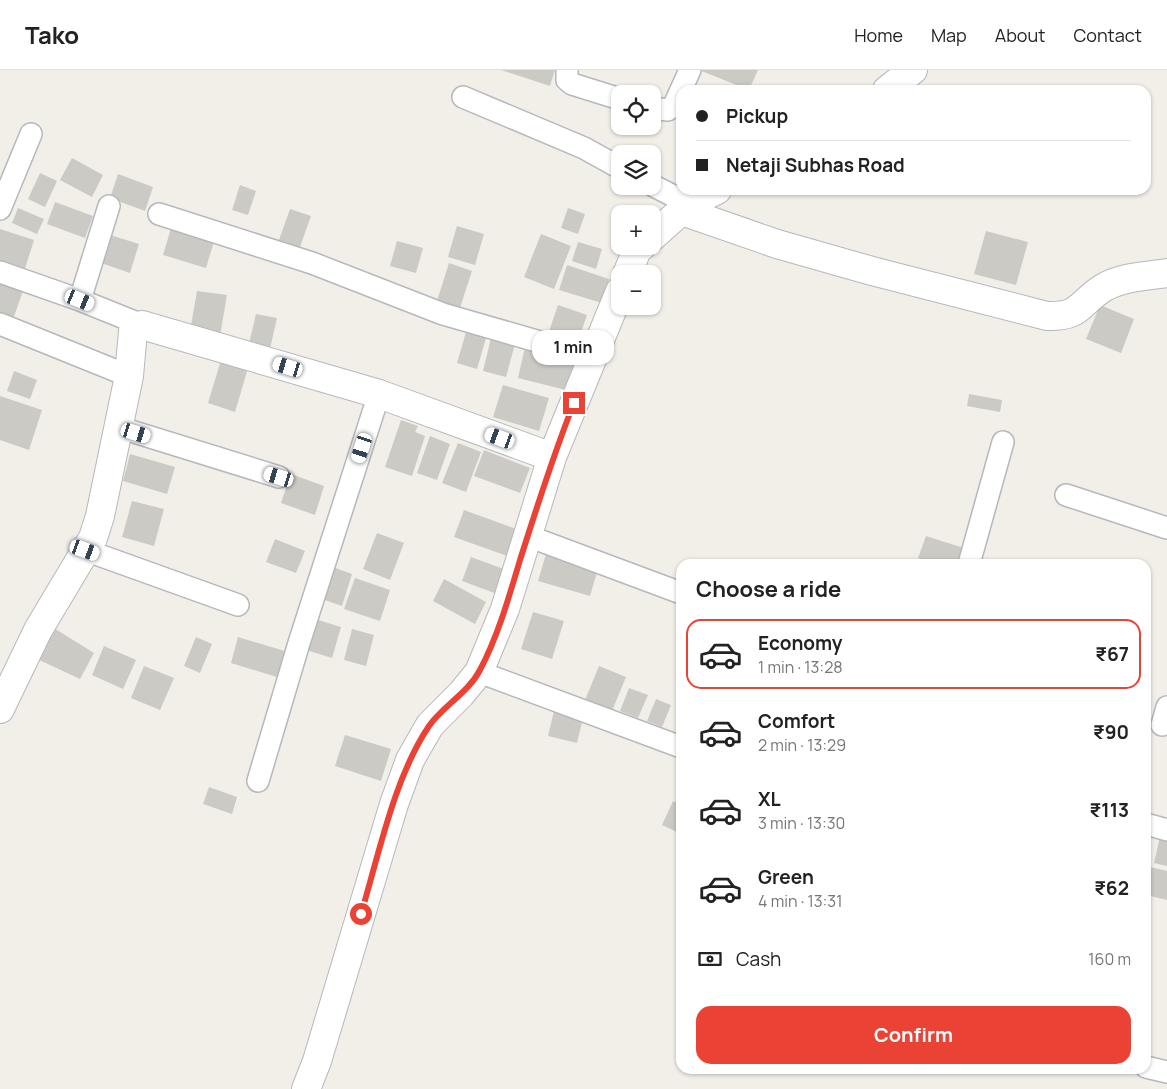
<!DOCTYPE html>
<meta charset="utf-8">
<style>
:root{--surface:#fff;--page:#f6f6f6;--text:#222;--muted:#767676;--line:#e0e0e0;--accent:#ea4335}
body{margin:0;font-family:Manrope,sans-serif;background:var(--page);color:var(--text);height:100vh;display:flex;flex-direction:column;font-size:19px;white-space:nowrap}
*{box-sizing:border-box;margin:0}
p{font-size:16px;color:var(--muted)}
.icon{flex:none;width:28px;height:28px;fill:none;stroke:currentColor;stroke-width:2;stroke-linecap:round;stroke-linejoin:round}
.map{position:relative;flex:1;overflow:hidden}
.side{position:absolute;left:676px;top:489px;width:475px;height:515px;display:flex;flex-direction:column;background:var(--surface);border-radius:15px;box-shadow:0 1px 4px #0004}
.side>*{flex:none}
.guide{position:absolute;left:676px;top:15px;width:475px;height:110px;border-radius:15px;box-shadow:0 1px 4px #0004;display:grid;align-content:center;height:110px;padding:0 20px;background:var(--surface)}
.tools{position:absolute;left:611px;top:15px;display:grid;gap:10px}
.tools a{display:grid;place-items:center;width:50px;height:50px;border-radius:10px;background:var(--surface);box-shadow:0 1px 4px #0004;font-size:25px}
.end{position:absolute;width:22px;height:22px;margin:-11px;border:6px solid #ea4335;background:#fff;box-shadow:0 0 0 2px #fff}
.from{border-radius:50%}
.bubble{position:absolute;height:35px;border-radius:15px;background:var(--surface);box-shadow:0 1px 4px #0004;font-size:16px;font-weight:700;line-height:35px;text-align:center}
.car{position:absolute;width:15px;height:30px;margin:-15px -8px;border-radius:6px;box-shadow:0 0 4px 1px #0007;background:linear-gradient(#fff 24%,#345 0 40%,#fff 0 76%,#345 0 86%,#fff 0)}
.guide b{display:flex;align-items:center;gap:18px;height:48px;font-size:19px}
.guide b+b{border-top:1px solid var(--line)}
.guide i{width:12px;height:12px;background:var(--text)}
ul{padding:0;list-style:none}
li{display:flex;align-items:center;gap:15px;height:70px;margin:0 10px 8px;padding:0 10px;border:2px solid transparent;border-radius:15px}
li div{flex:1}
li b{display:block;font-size:19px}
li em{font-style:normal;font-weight:700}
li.active{border-color:var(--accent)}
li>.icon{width:45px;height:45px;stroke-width:1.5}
h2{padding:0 20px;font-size:22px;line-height:60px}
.pay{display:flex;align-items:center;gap:12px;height:55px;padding:0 20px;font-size:19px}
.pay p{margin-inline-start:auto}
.button{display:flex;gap:10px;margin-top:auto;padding:10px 20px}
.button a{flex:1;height:58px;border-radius:15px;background:var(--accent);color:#fff;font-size:20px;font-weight:700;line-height:58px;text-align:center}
header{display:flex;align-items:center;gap:30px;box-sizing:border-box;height:70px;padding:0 25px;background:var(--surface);border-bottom:1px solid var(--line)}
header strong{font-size:24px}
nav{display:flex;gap:28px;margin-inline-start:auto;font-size:18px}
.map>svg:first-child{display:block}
.building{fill:#cccac5}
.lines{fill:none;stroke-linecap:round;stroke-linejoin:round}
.minor-casing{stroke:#b5b8bc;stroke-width:24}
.tertiary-casing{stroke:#b5b8bc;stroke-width:30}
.minor{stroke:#fff;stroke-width:21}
.tertiary{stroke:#fff;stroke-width:28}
.route{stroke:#ea4335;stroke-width:6}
</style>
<header>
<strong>Tako</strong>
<nav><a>Home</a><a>Map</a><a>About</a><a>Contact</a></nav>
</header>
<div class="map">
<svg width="1167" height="1019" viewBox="0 0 1167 1019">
<rect width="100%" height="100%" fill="#f1efe8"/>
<path class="building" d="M 501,0 L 555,0 L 550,16 Z
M 699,0 L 758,0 L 749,20 Z
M 72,88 L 103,105 L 92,127 L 60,110 Z
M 40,103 L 57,111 L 45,137 L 28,129 Z
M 118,104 L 153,117 L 145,141 L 110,128 Z
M 240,115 L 256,121 L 248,145 L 232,140 Z
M 55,132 L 93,146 L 85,168 L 47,154 Z
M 18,138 L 44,149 L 37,164 L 12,153 Z
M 568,138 L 585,144 L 578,164 L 561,158 Z
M 290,139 L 311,146 L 300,177 L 279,170 Z
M 172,155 L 215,168 L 206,198 L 163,185 Z
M 457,156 L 484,164 L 475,195 L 448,187 Z
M 0,159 L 34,170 L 23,205 L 0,197 Z
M 986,161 L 1028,172 L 1016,215 L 974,204 Z
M 104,163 L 139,174 L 130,203 L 95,191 Z
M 541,164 L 571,176 L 554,219 L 524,207 Z
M 397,171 L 423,178 L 416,203 L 390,196 Z
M 578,172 L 602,179 L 596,199 L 572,191 Z
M 449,193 L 472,201 L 458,244 L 435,237 Z
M 567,195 L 609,209 L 602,233 L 559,220 Z
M 0,213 L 23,221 L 12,252 L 0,248 Z
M 197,221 L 227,225 L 220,266 L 190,261 Z
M 558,235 L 587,245 L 575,280 L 546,270 Z
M 1100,235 L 1134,249 L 1121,283 L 1086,269 Z
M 256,244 L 277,248 L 269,283 L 248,278 Z
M 468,255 L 488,261 L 477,299 L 457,293 Z
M 492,264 L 516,270 L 506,307 L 483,301 Z
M 525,277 L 578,290 L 570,321 L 518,308 Z
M 221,290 L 248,298 L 235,342 L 208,333 Z
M 14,301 L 37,310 L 30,329 L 7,321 Z
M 503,315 L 549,328 L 539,361 L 493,347 Z
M 969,324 L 1002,330 L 1000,342 L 967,336 Z
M 0,326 L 42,340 L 29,380 L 0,370 Z
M 401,350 L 418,356 L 415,362 L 425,366 L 412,406 L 385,397 Z
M 430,366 L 450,374 L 437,410 L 417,403 Z
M 458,373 L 481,382 L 466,422 L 442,413 Z
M 484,380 L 530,398 L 520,423 L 474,406 Z
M 130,384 L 175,397 L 167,424 L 123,411 Z
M 291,404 L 324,416 L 315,445 L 281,433 Z
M 132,431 L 164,439 L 154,476 L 122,467 Z
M 464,440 L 519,460 L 510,487 L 454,467 Z
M 377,463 L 404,473 L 390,510 L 363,499 Z
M 926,466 L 967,479 L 962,494 L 934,494 L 918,488 Z
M 275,469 L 305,481 L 296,503 L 266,492 Z
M 546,484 L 598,499 L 590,526 L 538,511 Z
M 471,487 L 509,501 L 500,525 L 462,511 Z
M 330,496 L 352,504 L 342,536 L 319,528 Z
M 355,508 L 390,520 L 380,551 L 344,539 Z
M 444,509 L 486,532 L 475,554 L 433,531 Z
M 533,542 L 564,551 L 552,589 L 521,579 Z
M 315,549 L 341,557 L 332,588 L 306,580 Z
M 49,555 L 94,583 L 80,609 L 35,588 Z
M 352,559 L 374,565 L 366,596 L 344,590 Z
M 196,567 L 212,574 L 200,603 L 184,596 Z
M 238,567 L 288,582 L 280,608 L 231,593 Z
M 104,576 L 136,590 L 123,619 L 92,605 Z
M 144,596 L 174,608 L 160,640 L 131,628 Z
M 599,596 L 626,607 L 612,641 L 585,630 Z
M 629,618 L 648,625 L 638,648 L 620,641 Z
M 656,629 L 671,635 L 662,657 L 647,651 Z
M 554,641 L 583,648 L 577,673 L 548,666 Z
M 345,665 L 391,679 L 381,711 L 335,696 Z
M 209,717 L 237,727 L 232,744 L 203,734 Z
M 673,731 L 681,735 L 681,764 L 662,755 Z
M 1161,762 L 1167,764 L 1167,796 L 1154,793 Z
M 1146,796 L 1167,801 L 1167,830 L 1146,825 Z"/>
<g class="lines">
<defs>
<path id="minor" d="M 567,0 L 567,10 L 572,14 L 620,29
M 463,27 L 584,78 L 620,98
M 652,38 L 668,40 L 674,35 L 690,0
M 652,115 L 689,134
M 0,139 L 31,64
M 159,144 L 312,193 L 443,244 L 592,287
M 0,202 L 80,230 L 142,255
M 80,230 L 109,136
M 0,254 L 129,306
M 118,357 L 279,407
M 1066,425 L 1167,458
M 528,466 L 681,523
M 85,480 L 238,535
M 969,494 L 1003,372
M 479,602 L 681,677
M 1162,655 L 1167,637
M 258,711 L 299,573 L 379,324
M 1146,754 L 1167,760
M 1146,997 L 1167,1002"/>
<path id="tertiary" d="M 887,20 L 913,0
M 682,141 L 777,174 L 872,201 L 1047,246 C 1081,247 1078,234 1103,218 C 1121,207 1146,206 1167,203
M 652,167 L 689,134 L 717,120
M 627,204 L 637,180 L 642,176
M 552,387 L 620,221
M 0,639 L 38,560 L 93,468 L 100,446 L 129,306 L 133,261 L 136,256 L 142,255 L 379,324 L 552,387 L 505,539 L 479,602 L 461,624 L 430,655 L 410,690 L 394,734 L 317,991 L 306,1019"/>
</defs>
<use href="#minor" class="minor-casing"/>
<use href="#tertiary" class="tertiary-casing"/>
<use href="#minor" class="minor"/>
<use href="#tertiary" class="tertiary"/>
</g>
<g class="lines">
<path class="route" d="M 361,844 C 379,784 394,708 429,656 C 443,636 468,623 480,600 C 498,566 509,527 520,490 C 537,437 553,385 574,333"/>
</g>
</svg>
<div class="tools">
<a><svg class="icon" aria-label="locate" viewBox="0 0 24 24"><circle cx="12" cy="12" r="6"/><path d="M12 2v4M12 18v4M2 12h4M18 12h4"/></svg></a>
<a><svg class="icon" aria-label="layers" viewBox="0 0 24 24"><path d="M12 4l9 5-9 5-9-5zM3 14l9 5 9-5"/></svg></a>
<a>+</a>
<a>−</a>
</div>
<i class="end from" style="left:361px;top:844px"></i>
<i class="end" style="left:574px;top:333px"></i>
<div class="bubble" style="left:532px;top:260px;width:82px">1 min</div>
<i class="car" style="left:80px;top:230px;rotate:112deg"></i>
<i class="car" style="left:288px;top:297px;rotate:287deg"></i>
<i class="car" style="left:136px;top:363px;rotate:107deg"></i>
<i class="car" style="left:500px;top:368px;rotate:290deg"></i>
<i class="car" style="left:362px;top:378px;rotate:198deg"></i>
<i class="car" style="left:279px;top:407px;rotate:287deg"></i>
<i class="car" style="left:85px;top:480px;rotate:110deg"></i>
<div class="guide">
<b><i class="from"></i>Pickup</b>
<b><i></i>Netaji Subhas Road</b>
</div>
<section class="side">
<h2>Choose a ride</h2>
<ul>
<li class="active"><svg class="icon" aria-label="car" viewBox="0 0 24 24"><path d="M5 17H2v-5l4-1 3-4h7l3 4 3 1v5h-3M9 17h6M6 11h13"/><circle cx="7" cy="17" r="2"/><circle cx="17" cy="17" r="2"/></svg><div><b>Economy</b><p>1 min · 13:28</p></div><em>₹67</em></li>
<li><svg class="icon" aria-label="car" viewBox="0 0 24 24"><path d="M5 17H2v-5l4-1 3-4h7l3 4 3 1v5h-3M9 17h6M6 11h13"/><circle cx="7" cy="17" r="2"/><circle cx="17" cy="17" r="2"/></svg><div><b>Comfort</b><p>2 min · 13:29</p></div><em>₹90</em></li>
<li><svg class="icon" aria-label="car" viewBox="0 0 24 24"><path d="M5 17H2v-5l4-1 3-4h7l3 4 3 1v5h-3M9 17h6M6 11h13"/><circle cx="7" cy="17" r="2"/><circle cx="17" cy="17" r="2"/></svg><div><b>XL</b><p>3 min · 13:30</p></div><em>₹113</em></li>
<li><svg class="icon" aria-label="car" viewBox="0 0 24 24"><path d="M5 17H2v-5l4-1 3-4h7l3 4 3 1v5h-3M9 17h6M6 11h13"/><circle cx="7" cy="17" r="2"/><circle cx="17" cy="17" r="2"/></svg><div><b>Green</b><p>4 min · 13:31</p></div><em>₹62</em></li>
</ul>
<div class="pay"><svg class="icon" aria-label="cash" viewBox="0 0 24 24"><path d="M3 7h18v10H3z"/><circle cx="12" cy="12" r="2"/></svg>Cash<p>160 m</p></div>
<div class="button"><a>Confirm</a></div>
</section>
</div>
